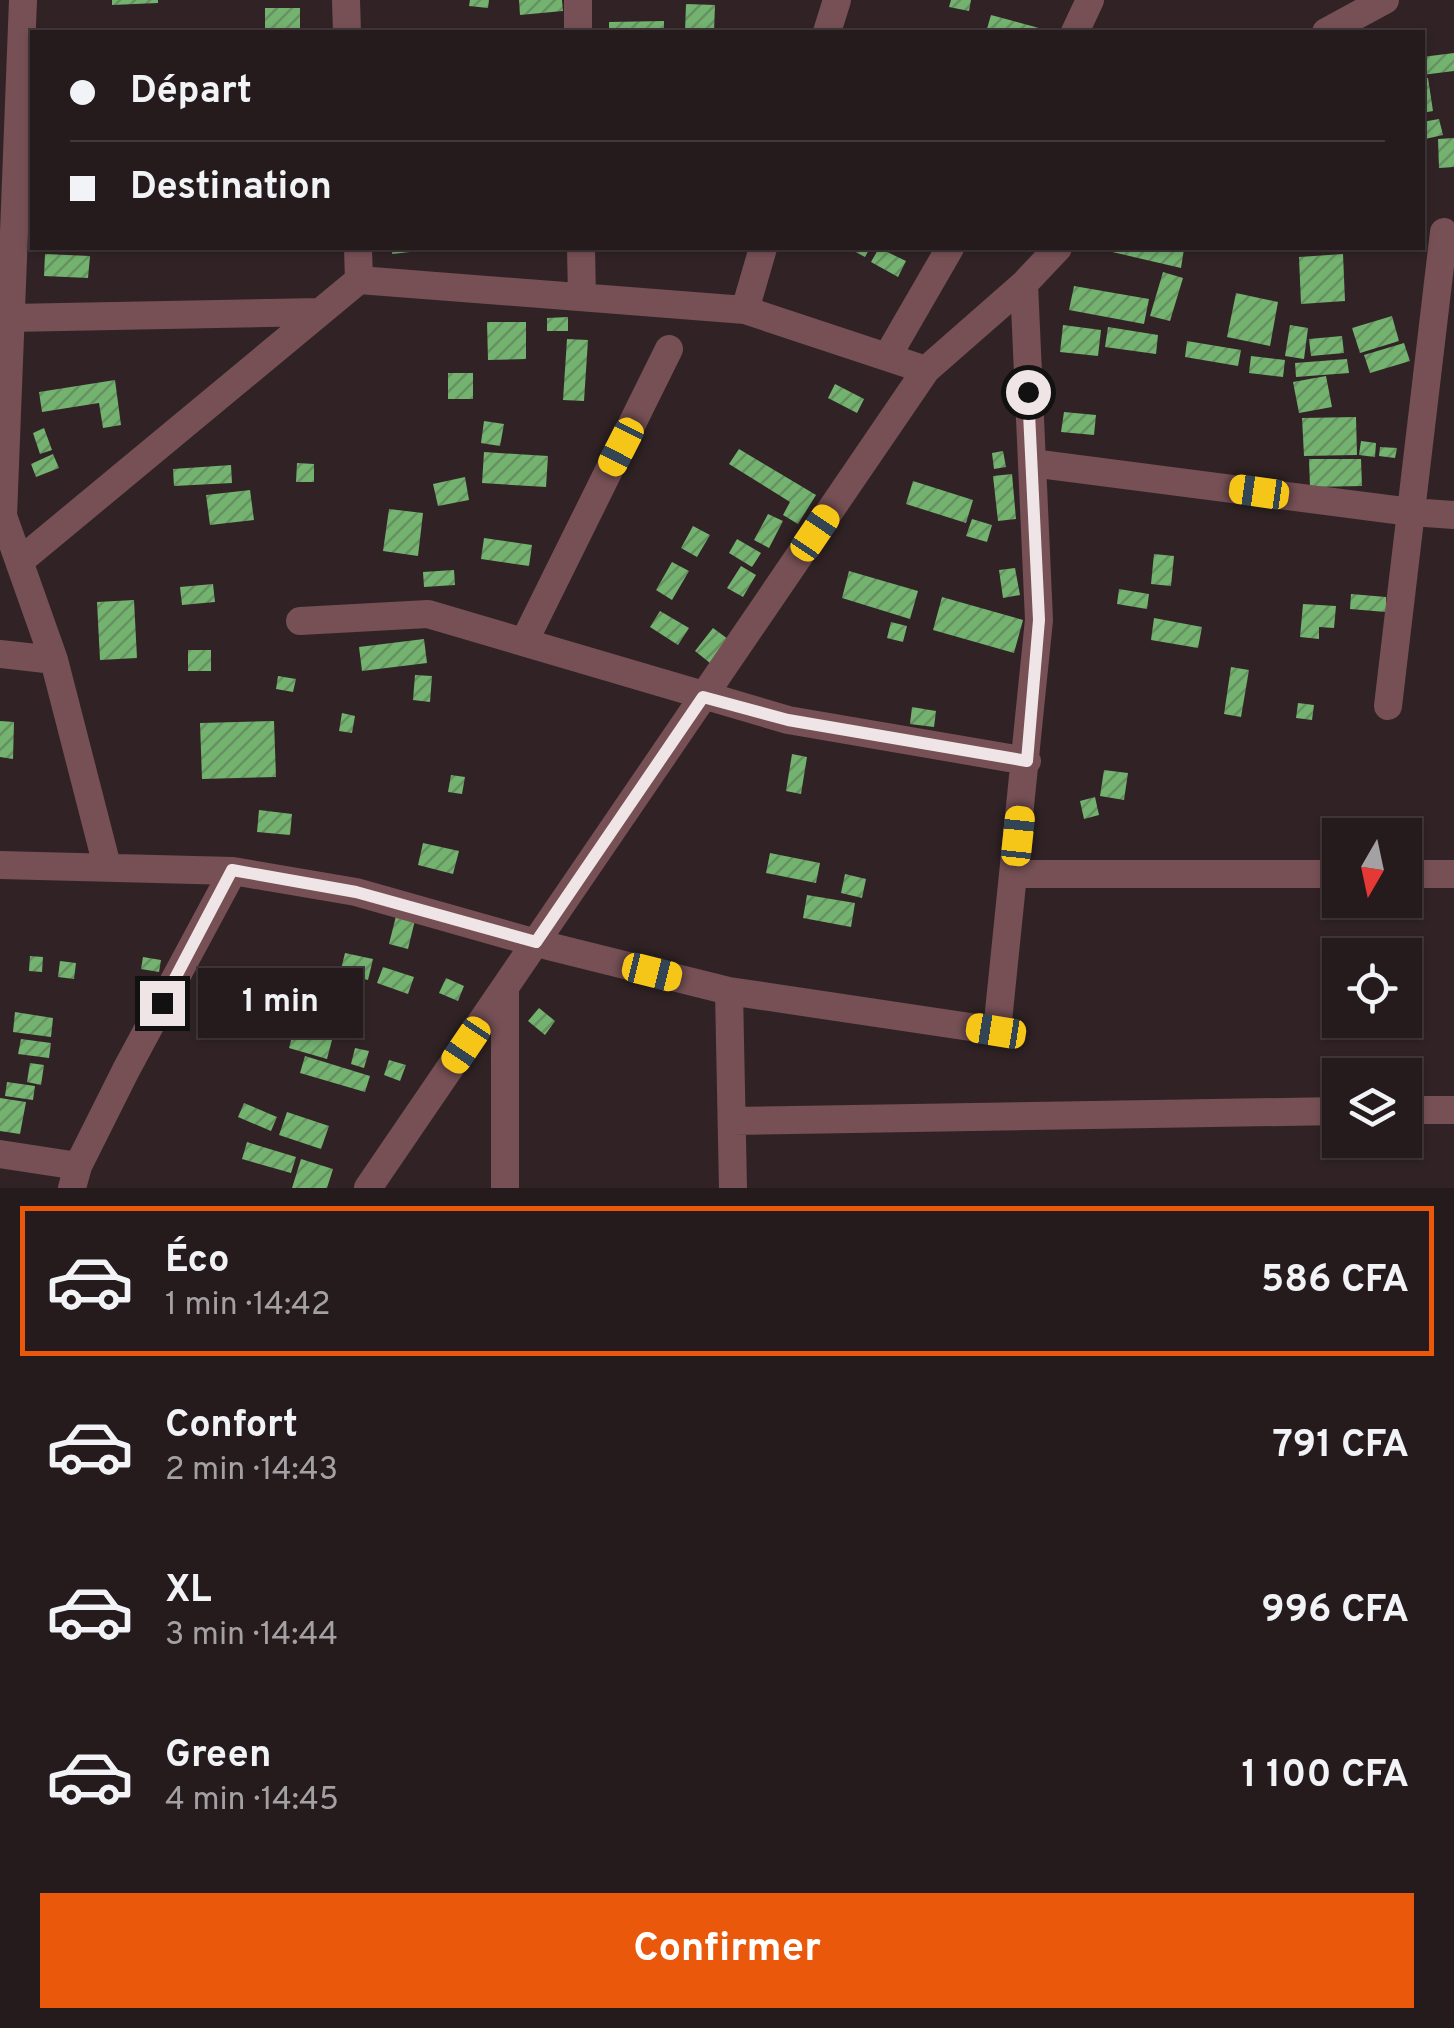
<!DOCTYPE html>
<html lang="fr">
<meta charset="utf-8">
<style>
:root{--surface:#251a1c;--page:#2d2325;--text:#f1f3f6;--muted:#a3a1a3;--line:#42383b;--accent:#ea580c}
body{margin:0;font-family:Overpass,sans-serif;background:var(--page);color:var(--text);height:100vh;display:flex;flex-direction:column;font-size:38px;white-space:nowrap}
*{box-sizing:border-box;margin:0}
p{font-size:32px;color:var(--muted)}
.icon{flex:none;width:55px;height:55px;fill:none;stroke:currentColor;stroke-width:2;stroke-linecap:round;stroke-linejoin:round}
.map{position:relative;height:1188px;overflow:hidden}
.sheet{display:flex;flex-direction:column;background:var(--surface);flex:1}
.sheet>*{flex:none}
.hud{position:absolute;left:30px;top:30px;width:1395px;height:220px;border-radius:0px;box-shadow:0 2px 8px #0004,0 0 0 2px var(--line);display:grid;align-content:center;height:220px;padding:0 40px;background:var(--surface)}
.needle{width:65px;rotate:189deg}
.controls{position:absolute;left:1322px;top:818px;display:grid;gap:20px}
.controls a{display:grid;place-items:center;width:100px;height:100px;border-radius:0px;background:var(--surface);box-shadow:0 2px 8px #0004,0 0 0 2px var(--line);font-size:50px}
.end{position:absolute;width:45px;height:45px;margin:-22px;border:12px solid #efe5e6;background:#111;box-shadow:0 0 0 5px #111}
.from{border-radius:50%}
.bubble{position:absolute;height:70px;border-radius:0px;background:var(--surface);box-shadow:0 2px 8px #0004,0 0 0 2px var(--line);font-size:32px;font-weight:700;line-height:70px;text-align:center}
.car{position:absolute;width:30px;height:60px;margin:-30px -15px;border-radius:12px;box-shadow:0 0 8px 2px #0007;background:linear-gradient(#f5c518 24%,#345 0 40%,#f5c518 0 76%,#345 0 86%,#f5c518 0)}
.hud b{display:flex;align-items:center;gap:35px;height:95px;font-size:38px}
.hud b+b{border-top:2px solid var(--line)}
.hud i{width:25px;height:25px;background:var(--text)}
ul{padding:18px 0 0;list-style:none}
li{display:flex;align-items:center;gap:30px;height:150px;margin:0 20px 15px;padding:0 20px;border:5px solid transparent;border-radius:0px}
li div{flex:1}
li b{display:block;font-size:38px}
li em{font-style:normal;font-weight:700}
li.selected{border-color:var(--accent)}
li>.icon{width:90px;height:90px;stroke-width:1.5}
.button{display:flex;gap:20px;margin-top:auto;padding:20px 40px}
.button a{flex:1;height:115px;border-radius:0px;background:var(--accent);color:#fff;font-size:40px;font-weight:700;line-height:115px;text-align:center}
.map>svg:first-child{display:block}
.building{fill:url(#building-hatch)}
.lines{fill:none;stroke-linecap:round;stroke-linejoin:round}
.street{stroke:#765055;stroke-width:28}
.route{stroke:#efe5e6;stroke-width:12}
</style>
<div class="map">
<svg width="1454" height="1188" viewBox="0 0 1454 1188">
<defs>
<pattern id="building-hatch" width="6" height="6" patternUnits="userSpaceOnUse" patternTransform="scale(2.5)"><rect width="6" height="6" fill="#73b26f"/><path d="M-1 1l2-2M0 6l6-6M5 7l2-2" fill="none" stroke="#669162"/></pattern>
</defs>
<rect width="100%" height="100%" fill="#312325"/>
<path class="building" d="M 112,0 L 158,0 L 158,3 L 112,5 Z
M 470,0 L 489,0 L 488,8 L 469,6 Z
M 519,0 L 562,0 L 563,11 L 520,15 Z
M 951,0 L 971,0 L 969,11 L 949,7 Z
M 686,4 L 715,5 L 714,32 L 685,32 Z
M 265,8 L 300,8 L 300,32 L 265,32 Z
M 991,15 L 1039,28 L 1037,32 L 986,32 Z
M 664,21 L 664,32 L 609,32 L 609,22 Z
M 1454,53 L 1454,71 L 1422,75 L 1422,57 Z
M 1428,78 L 1433,111 L 1422,113 L 1422,79 Z
M 1439,119 L 1443,135 L 1425,139 L 1422,122 Z
M 1454,138 L 1454,167 L 1439,168 L 1438,139 Z
M 392,248 L 409,248 L 410,252 L 392,254 Z
M 848,248 L 870,248 L 865,257 Z
M 879,248 L 906,261 L 898,277 L 871,262 Z
M 1109,248 L 1176,248 L 1184,249 L 1181,268 L 1108,251 Z
M 45,254 L 90,256 L 88,278 L 44,276 Z
M 1343,254 L 1345,301 L 1301,304 L 1299,257 Z
M 1163,272 L 1183,278 L 1170,321 L 1150,316 Z
M 1074,286 L 1149,299 L 1144,324 L 1069,310 Z
M 1236,293 L 1278,302 L 1270,346 L 1227,337 Z
M 1392,316 L 1399,341 L 1360,353 L 1352,328 Z
M 568,317 L 568,331 L 547,331 L 547,318 Z
M 487,322 L 526,322 L 526,359 L 488,360 Z
M 1063,325 L 1101,330 L 1098,356 L 1060,352 Z
M 1290,325 L 1308,328 L 1304,359 L 1285,356 Z
M 1108,327 L 1158,335 L 1156,354 L 1105,347 Z
M 1342,336 L 1344,353 L 1311,356 L 1309,339 Z
M 567,339 L 588,340 L 584,401 L 563,400 Z
M 1187,341 L 1241,350 L 1238,366 L 1185,357 Z
M 1404,343 L 1410,361 L 1370,373 L 1364,355 Z
M 1251,356 L 1285,360 L 1283,377 L 1249,373 Z
M 1347,359 L 1349,373 L 1296,377 L 1295,363 Z
M 448,373 L 473,373 L 473,399 L 448,399 Z
M 1326,376 L 1332,407 L 1299,413 L 1293,382 Z
M 115,380 L 121,425 L 103,428 L 99,403 L 42,412 L 39,392 Z
M 835,384 L 864,399 L 857,413 L 828,398 Z
M 1064,412 L 1096,415 L 1094,435 L 1061,432 Z
M 1356,417 L 1357,455 L 1304,456 L 1302,418 Z
M 484,421 L 504,424 L 500,446 L 481,443 Z
M 44,428 L 52,450 L 40,454 L 33,433 Z
M 1361,441 L 1376,443 L 1375,457 L 1359,455 Z
M 1380,447 L 1397,448 L 1395,458 L 1379,456 Z
M 739,449 L 816,495 L 798,524 L 783,515 L 790,502 L 729,464 Z
M 1003,451 L 1006,467 L 994,469 L 992,453 Z
M 484,452 L 548,456 L 546,487 L 482,483 Z
M 53,454 L 59,468 L 36,477 L 31,464 Z
M 1309,459 L 1361,459 L 1362,486 L 1310,487 Z
M 297,463 L 314,464 L 314,482 L 296,482 Z
M 231,465 L 232,483 L 174,486 L 173,469 Z
M 1012,474 L 1016,519 L 998,521 L 993,476 Z
M 465,477 L 469,500 L 438,506 L 433,484 Z
M 913,481 L 973,500 L 966,523 L 906,504 Z
M 250,490 L 254,520 L 210,525 L 206,495 Z
M 389,509 L 423,513 L 418,556 L 383,551 Z
M 768,514 L 783,521 L 769,548 L 754,540 Z
M 972,519 L 992,525 L 987,542 L 966,536 Z
M 693,526 L 710,535 L 697,557 L 681,548 Z
M 484,538 L 532,545 L 529,566 L 481,559 Z
M 737,539 L 761,553 L 752,567 L 729,553 Z
M 1154,554 L 1174,556 L 1171,586 L 1151,584 Z
M 672,562 L 689,571 L 672,600 L 656,590 Z
M 741,566 L 756,575 L 743,597 L 727,588 Z
M 1015,568 L 1020,595 L 1003,598 L 999,570 Z
M 454,570 L 455,585 L 424,587 L 423,572 Z
M 849,571 L 918,591 L 910,619 L 842,598 Z
M 213,584 L 215,602 L 182,605 L 180,587 Z
M 1119,589 L 1149,594 L 1147,609 L 1117,604 Z
M 1351,594 L 1386,597 L 1386,612 L 1350,609 Z
M 942,597 L 1023,620 L 1014,653 L 933,630 Z
M 134,600 L 137,658 L 100,660 L 97,602 Z
M 1303,604 L 1336,606 L 1334,628 L 1319,627 L 1319,639 L 1300,637 Z
M 660,611 L 689,628 L 678,645 L 650,627 Z
M 1154,618 L 1202,627 L 1198,648 L 1151,640 Z
M 891,622 L 907,626 L 903,642 L 887,638 Z
M 713,628 L 728,639 L 710,663 L 695,651 Z
M 424,639 L 427,663 L 362,671 L 359,647 Z
M 188,650 L 211,650 L 211,671 L 188,671 Z
M 1231,667 L 1249,670 L 1241,717 L 1224,714 Z
M 415,675 L 432,676 L 430,702 L 413,700 Z
M 278,676 L 296,679 L 293,692 L 276,689 Z
M 1298,703 L 1314,705 L 1312,720 L 1296,718 Z
M 912,707 L 936,711 L 934,727 L 910,724 Z
M 342,713 L 355,716 L 352,733 L 339,731 Z
M 0,721 L 14,722 L 13,759 L 0,757 Z
M 274,721 L 276,777 L 202,779 L 200,723 Z
M 792,754 L 807,757 L 801,794 L 786,791 Z
M 1104,770 L 1128,773 L 1124,800 L 1100,796 Z
M 451,775 L 465,777 L 462,794 L 448,792 Z
M 1095,797 L 1099,815 L 1084,819 L 1080,801 Z
M 259,810 L 292,814 L 290,835 L 257,832 Z
M 423,843 L 459,851 L 453,874 L 418,865 Z
M 770,853 L 820,863 L 816,883 L 766,873 Z
M 845,874 L 866,879 L 862,898 L 841,893 Z
M 807,895 L 855,903 L 851,927 L 803,918 Z
M 397,912 L 416,916 L 408,949 L 389,944 Z
M 345,953 L 373,959 L 368,980 L 340,973 Z
M 30,956 L 43,957 L 42,972 L 29,971 Z
M 143,957 L 161,960 L 159,972 L 141,969 Z
M 60,961 L 76,963 L 74,979 L 58,977 Z
M 383,967 L 414,977 L 408,994 L 377,983 Z
M 446,978 L 464,986 L 458,1001 L 439,993 Z
M 539,1008 L 555,1021 L 545,1035 L 528,1021 Z
M 15,1012 L 53,1018 L 51,1037 L 13,1032 Z
M 294,1029 L 332,1040 L 327,1059 L 289,1048 Z
M 21,1039 L 51,1043 L 49,1058 L 18,1054 Z
M 355,1048 L 369,1051 L 364,1068 L 351,1064 Z
M 305,1056 L 370,1076 L 365,1092 L 300,1073 Z
M 389,1060 L 406,1065 L 400,1081 L 384,1075 Z
M 30,1063 L 44,1065 L 41,1085 L 27,1082 Z
M 7,1082 L 35,1086 L 33,1100 L 5,1096 Z
M 0,1098 L 26,1102 L 20,1134 L 0,1131 Z
M 244,1103 L 277,1117 L 271,1131 L 238,1117 Z
M 287,1112 L 329,1126 L 321,1149 L 279,1135 Z
M 247,1142 L 296,1157 L 291,1173 L 242,1159 Z
M 301,1159 L 333,1169 L 327,1188 L 292,1188 Z"/>
<g class="lines">
<path class="street" d="M 23,0 L 3,516 L 54,660 L 107,866
M 346,0 L 347,32
M 578,0 L 578,32
M 827,32 L 837,0
M 1075,32 L 1090,0
M 1326,32 L 1385,0
M 358,248 L 359,280
M 581,248 L 582,297
M 745,310 L 763,248
M 10,318 L 320,312
M 887,357 L 950,248
M 1032,463 L 1411,512 L 1454,515
M 20,561 L 359,280 L 745,310 L 926,370
M 300,621 L 428,614 L 788,720 L 1027,761
M 524,642 L 669,349
M 0,654 L 54,660
M 1388,706 L 1444,232
M 0,865 L 233,871 L 356,892 L 536,943 L 729,991 L 997,1031 L 1039,620 L 1024,284
M 1014,874 L 1340,874
M 1405,874 L 1454,874
M 505,988 L 505,1188
M 729,991 L 733,1188
M 1405,1110 L 1454,1110
M 732,1121 L 1340,1111
M 0,1154 L 78,1166
M 72,1188 L 78,1166 L 126,1070 L 233,871
M 368,1188 L 926,370 L 1024,284 L 1058,248"/>
</g>
<g class="lines">
<path class="route" d="M 162,1003 L 232,870 L 356,892 L 536,942 L 703,697 L 788,720 L 1027,761 L 1039,620 L 1028,392"/>
</g>
</svg>
<div class="controls">
<a><svg class="needle" viewBox="-14 -14 28 28"><path d="M0-13l5 13h-10z" fill="#e53935"/><path d="M0 13l5-13h-10z" fill="#a3a1a3"/></svg></a>
<a><svg class="icon" aria-label="locate" viewBox="0 0 24 24"><circle cx="12" cy="12" r="6"/><path d="M12 2v4M12 18v4M2 12h4M18 12h4"/></svg></a>
<a><svg class="icon" aria-label="layers" viewBox="0 0 24 24"><path d="M12 4l9 5-9 5-9-5zM3 14l9 5 9-5"/></svg></a>
</div>
<i class="end from" style="left:1028px;top:392px"></i>
<i class="end" style="left:162px;top:1003px"></i>
<div class="bubble" style="left:198px;top:968px;width:165px">1 min</div>
<i class="car" style="left:621px;top:447px;rotate:207deg"></i>
<i class="car" style="left:1259px;top:492px;rotate:278deg"></i>
<i class="car" style="left:815px;top:533px;rotate:34deg"></i>
<i class="car" style="left:1018px;top:836px;rotate:6deg"></i>
<i class="car" style="left:652px;top:972px;rotate:104deg"></i>
<i class="car" style="left:996px;top:1031px;rotate:279deg"></i>
<i class="car" style="left:466px;top:1045px;rotate:214deg"></i>
<div class="hud">
<b><i class="from"></i>Départ</b>
<b><i></i>Destination</b>
</div>
</div>
<section class="sheet">
<ul>
<li class="selected"><svg class="icon" aria-label="car" viewBox="0 0 24 24"><path d="M5 17H2v-5l4-1 3-4h7l3 4 3 1v5h-3M9 17h6M6 11h13"/><circle cx="7" cy="17" r="2"/><circle cx="17" cy="17" r="2"/></svg><div><b>Éco</b><p>1 min · 14:42</p></div><em>586 CFA</em></li>
<li><svg class="icon" aria-label="car" viewBox="0 0 24 24"><path d="M5 17H2v-5l4-1 3-4h7l3 4 3 1v5h-3M9 17h6M6 11h13"/><circle cx="7" cy="17" r="2"/><circle cx="17" cy="17" r="2"/></svg><div><b>Confort</b><p>2 min · 14:43</p></div><em>791 CFA</em></li>
<li><svg class="icon" aria-label="car" viewBox="0 0 24 24"><path d="M5 17H2v-5l4-1 3-4h7l3 4 3 1v5h-3M9 17h6M6 11h13"/><circle cx="7" cy="17" r="2"/><circle cx="17" cy="17" r="2"/></svg><div><b>XL</b><p>3 min · 14:44</p></div><em>996 CFA</em></li>
<li><svg class="icon" aria-label="car" viewBox="0 0 24 24"><path d="M5 17H2v-5l4-1 3-4h7l3 4 3 1v5h-3M9 17h6M6 11h13"/><circle cx="7" cy="17" r="2"/><circle cx="17" cy="17" r="2"/></svg><div><b>Green</b><p>4 min · 14:45</p></div><em>1 100 CFA</em></li>
</ul>
<div class="button"><a>Confirmer</a></div>
</section>
